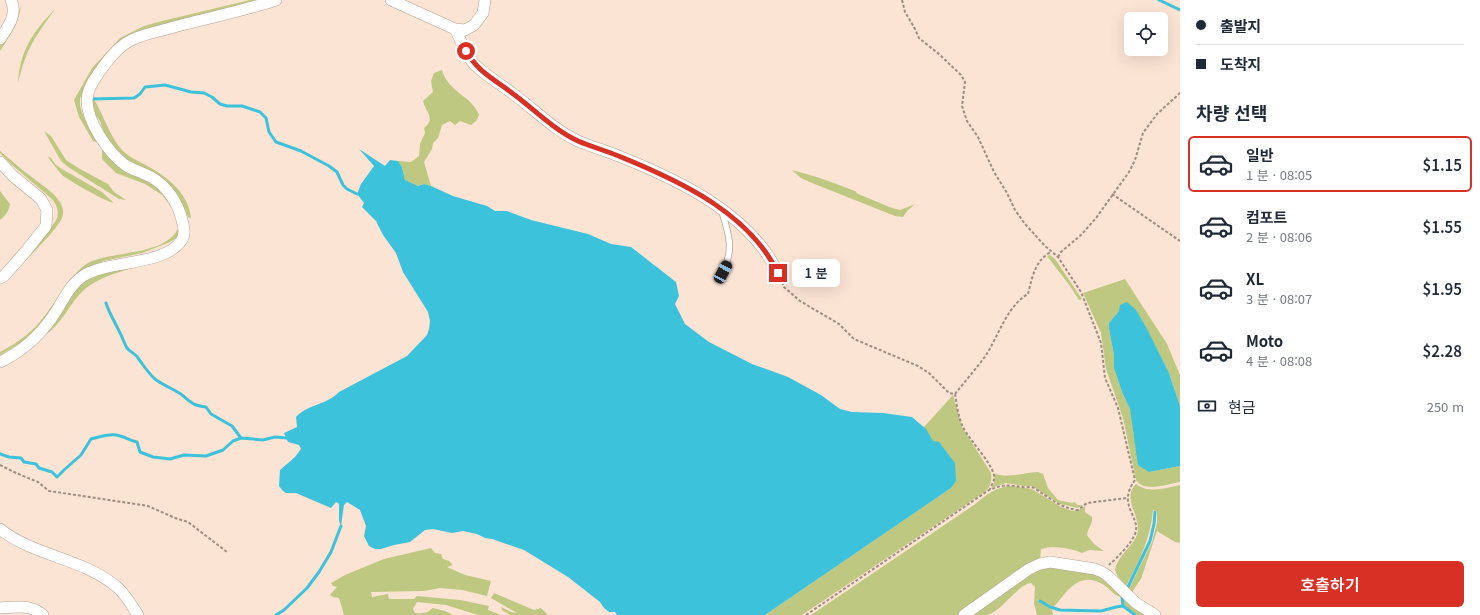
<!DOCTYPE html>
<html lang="ko">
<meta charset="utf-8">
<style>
:root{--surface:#fff;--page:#f6f6f7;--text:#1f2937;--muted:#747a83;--line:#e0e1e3;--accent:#d93025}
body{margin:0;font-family:Georgia,"Noto Sans KR",serif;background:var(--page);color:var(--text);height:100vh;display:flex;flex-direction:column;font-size:15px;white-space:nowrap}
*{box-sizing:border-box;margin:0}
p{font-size:13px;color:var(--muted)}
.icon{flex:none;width:22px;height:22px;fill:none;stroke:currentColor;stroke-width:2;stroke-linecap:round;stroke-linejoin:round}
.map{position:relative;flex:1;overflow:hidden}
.details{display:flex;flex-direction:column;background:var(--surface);width:300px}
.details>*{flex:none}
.guide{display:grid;align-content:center;height:88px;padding:0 16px;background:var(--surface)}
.buttons{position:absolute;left:1124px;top:12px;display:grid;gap:8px}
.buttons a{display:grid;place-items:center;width:44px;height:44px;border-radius:6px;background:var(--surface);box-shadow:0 4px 16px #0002;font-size:20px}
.end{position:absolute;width:18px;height:18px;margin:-9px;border:5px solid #d93025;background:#fff;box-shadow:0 0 0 2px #fff}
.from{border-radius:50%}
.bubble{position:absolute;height:28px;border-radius:6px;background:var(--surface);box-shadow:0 4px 16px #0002;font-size:13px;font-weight:600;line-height:28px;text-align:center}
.car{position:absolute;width:12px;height:24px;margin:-12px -6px;border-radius:5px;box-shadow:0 0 3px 1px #0007;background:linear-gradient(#222 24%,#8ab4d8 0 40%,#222 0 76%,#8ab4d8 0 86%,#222 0)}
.guide b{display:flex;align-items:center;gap:14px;height:38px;font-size:15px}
.guide b+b{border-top:1px solid var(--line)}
.guide i{width:10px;height:10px;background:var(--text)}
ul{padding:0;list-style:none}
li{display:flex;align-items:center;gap:12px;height:56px;margin:0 8px 6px;padding:0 8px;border:2px solid transparent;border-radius:6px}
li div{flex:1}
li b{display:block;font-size:15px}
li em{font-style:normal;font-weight:600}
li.selected{border-color:var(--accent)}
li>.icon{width:36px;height:36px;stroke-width:1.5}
h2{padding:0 16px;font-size:18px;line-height:48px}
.pay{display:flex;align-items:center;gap:10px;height:44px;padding:0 16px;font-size:15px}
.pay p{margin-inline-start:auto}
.primary-button{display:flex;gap:8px;margin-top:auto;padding:8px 16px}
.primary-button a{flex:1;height:46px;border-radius:6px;background:var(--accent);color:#fff;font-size:16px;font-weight:600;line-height:46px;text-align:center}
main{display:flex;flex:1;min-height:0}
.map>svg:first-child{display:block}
.green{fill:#bec881}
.water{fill:#3cc2db}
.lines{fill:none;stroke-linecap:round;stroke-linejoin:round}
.stream{stroke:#3cc2db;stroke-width:3}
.service-casing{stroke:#b7a292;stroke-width:7}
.minor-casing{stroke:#b7a292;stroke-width:12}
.path{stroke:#9d8d81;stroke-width:2;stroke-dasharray:3 2;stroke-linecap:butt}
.service{stroke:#fff;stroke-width:5.5}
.minor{stroke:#fff;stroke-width:11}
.route{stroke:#d93025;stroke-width:5}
</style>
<main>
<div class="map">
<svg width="1180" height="615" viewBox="0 0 1180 615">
<rect width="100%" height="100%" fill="#fbe4d4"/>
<path class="green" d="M 250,0 L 259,0 L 131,37 L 88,83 L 80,98 L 80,106 L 83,115 L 98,143 L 93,141 L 79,117 L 74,100 L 92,68 L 120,38 L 144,26 L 158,22 Z
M 21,6 C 19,24 9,37 0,51 L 0,46 L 7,38 Z
M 55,9 C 44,25 32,40 25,59 C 22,67 20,75 18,83 C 20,50 33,32 55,9 Z
M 442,70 C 448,92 472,96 479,115 L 476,121 L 471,125 L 460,121 L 455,125 L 450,121 L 442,125 L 438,138 L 433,143 L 432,149 L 424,162 L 431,186 L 424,184 L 418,186 L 405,180 L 402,167 L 398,161 L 411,162 L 419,156 L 420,144 L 425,133 L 424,128 C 436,118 426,113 423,101 L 433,92 L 431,81 L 434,73 Z
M 91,99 L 94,99 C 104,116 109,135 122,150 C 130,158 141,162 151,168 C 170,179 189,195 191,218 L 188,217 L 180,199 L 172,189 L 119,155 L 104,134 L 100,121 L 92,111 Z
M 44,131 L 51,136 L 66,160 L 80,169 L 108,184 L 114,192 L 126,200 L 119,199 L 68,167 L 61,161 Z
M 102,149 L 154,182 L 167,195 L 183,225 L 178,237 L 170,242 L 142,253 L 103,261 L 89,268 L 49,317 L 26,340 L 0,355 L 0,352 C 19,342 34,331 46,314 C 57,300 73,271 88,263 C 113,250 169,257 180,224 L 173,209 L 162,195 L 145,184 L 116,173 L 102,159 Z
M 0,151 C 11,160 22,170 33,178 C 44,187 69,201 62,218 C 56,231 27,259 15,271 L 14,270 L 55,222 C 60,214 58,207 52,199 L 12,165 L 0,153 Z
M 48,157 L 50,157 L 56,165 L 62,169 L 102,192 L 114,203 C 106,202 68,180 62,175 C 57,169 53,164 48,157 Z
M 792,170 L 820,178 L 855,191 L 858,194 L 892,208 L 900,210 L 915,204 L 908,210 L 903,217 L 895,216 L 812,183 L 801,178 Z
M 0,191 L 10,204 C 9,211 6,215 0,220 Z
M 1050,255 L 1055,259 L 1082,299 L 1079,300 L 1070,286 L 1047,256 Z
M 146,262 C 128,271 105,274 89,286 C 70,299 63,326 43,336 L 81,283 L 96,273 Z
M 1125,279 L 1167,344 L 1180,375 L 1180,406 L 1169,373 L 1136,310 L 1119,311 L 1109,323 L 1109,329 L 1114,355 L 1114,368 L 1122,392 L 1130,409 L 1133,421 L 1133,432 L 1149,472 L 1180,466 L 1180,482 C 1168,484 1144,493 1136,480 L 1123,418 L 1106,369 L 1101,333 L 1083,293 Z
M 953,395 L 962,427 L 991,473 C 992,480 991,485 986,491 L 802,615 L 765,615 L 951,488 L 954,463 L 933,442 L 924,427 Z
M 1038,472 L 1043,474 L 1048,488 L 1058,500 L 1072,503 L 1075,502 L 1077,505 L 1083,505 L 1078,508 L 1060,504 L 1032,486 L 1023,486 L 1006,483 L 991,488 L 994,484 L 995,474 C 1012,478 1022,473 1038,472 Z
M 1136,484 C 1149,494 1165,488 1180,485 L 1180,543 L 1175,542 L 1157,531 L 1141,579 L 1132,592 L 1129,589 L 1152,542 L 1157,523 L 1157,511 L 1153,510 C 1151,536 1139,563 1126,586 L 1118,577 L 1115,570 C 1118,554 1137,544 1138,530 C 1139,514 1122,497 1136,484 Z
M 1010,486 L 1032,489 L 1061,507 L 1072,511 L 1079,510 L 1085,506 L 1085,512 L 1092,517 C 1093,524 1088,528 1087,535 L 1094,544 L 1104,551 L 1089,550 L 1082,553 C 1072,548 1051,545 1041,549 L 1040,559 L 1032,561 L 960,615 L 811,615 L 974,505 C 985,496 995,487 1010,486 Z
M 431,548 L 435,553 L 441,554 L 443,559 L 449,561 L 453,565 L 447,567 L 465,575 L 491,581 L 487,596 L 462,590 L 440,588 L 424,591 L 371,592 L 372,597 L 388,594 L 389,599 L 414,599 L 417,596 L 460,600 L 489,606 L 488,610 L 501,615 L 478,615 L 446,605 L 417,602 L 413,609 L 415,613 C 423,614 427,613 433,608 L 445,611 L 453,615 L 344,615 L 339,598 L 333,597 L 330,595 L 337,587 L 333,586 L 331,583 L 345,575 L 384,559 Z
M 1043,565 L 1094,571 L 1152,615 L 1137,615 L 1125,606 L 1122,597 C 1114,596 1111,590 1104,585 C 1080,570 1068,590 1054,607 L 1036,599 L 1052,610 L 1053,615 L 1037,615 L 1034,604 L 1035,587 L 1031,583 C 1018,584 1001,612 987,615 C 981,615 974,615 968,615 Z
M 494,593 L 534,610 L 541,608 L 548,615 L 510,615 L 502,610 L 501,607 L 511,612 L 517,613 L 491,598 Z"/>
<path class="water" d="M 359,149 L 385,166 L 390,160 L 398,161 L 402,167 L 405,180 L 418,186 L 424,184 L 431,186 L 453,196 L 487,206 L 495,211 L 507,211 L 531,220 L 588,234 L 611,244 L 631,247 L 676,282 L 679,296 L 675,304 L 685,324 L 709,342 L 752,364 L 788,377 L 821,395 L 840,409 L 852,412 L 883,413 L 912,417 L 926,429 L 933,441 L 939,442 L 955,463 L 956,481 L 951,488 L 765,615 L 617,615 L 615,612 L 609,612 L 604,608 L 600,602 L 568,577 L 524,550 L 492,539 L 485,538 L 477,534 L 463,531 L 452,533 L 433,529 L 425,530 L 410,542 L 394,545 L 381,549 L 375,549 L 369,546 L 364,536 L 366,526 L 360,510 L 347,502 L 344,505 L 341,526 L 339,521 L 339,504 L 336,502 L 331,508 L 296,493 L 286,493 L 283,491 L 279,486 L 280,470 L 295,457 L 301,449 L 299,445 L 288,442 L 284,433 L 297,427 L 296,417 C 308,404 327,405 339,392 L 407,356 L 427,335 L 429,329 L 430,321 L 428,312 L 403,272 L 396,253 L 383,235 L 376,221 L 362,207 L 364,203 L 357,194 L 361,184 L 374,166 Z
M 1127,302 L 1136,310 L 1147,329 L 1169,373 L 1180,406 L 1180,466 L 1149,472 L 1138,465 L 1130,409 L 1122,392 L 1114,368 L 1114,355 L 1109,329 L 1109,323 L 1119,311 L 1120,305 Z"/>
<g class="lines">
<path class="stream" d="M 1159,0 L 1180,10
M 91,99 L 134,98 L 140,94 L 145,87 L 165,85 L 191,92 L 204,93 L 212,97 L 220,104 L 227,106 L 242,106 L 260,112 L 266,118 L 269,132 L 276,142 L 301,151 L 329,166 L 337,172 L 343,185 L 347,189 L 357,194
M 106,303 C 109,313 115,322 119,331 C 122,336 124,343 127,348 C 130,352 136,354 138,358 C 144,366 148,373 155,379 C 164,386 174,389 182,395 C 192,403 192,405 206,407 L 211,414 L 232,426 L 241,438
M 0,454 L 9,457 L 21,458 L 24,462 L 36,464 L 39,468 L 52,472 L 57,477 L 64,470 L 81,455 L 91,439 C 99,437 108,434 116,435 C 124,436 130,441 137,442 L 140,452 L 153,457 L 170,459 L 184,455 L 206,456 L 223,450 L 233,441 L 241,438 L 263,440 L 275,437 L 287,438
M 1128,587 L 1150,541 L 1154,524 L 1155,512
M 1122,597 L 1123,606 L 1135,615
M 1040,601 L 1050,607 L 1060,610 L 1101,611 L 1116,607 L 1123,606
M 276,615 L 284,610 L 307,588 L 319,572 L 331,552 L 341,526"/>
<defs>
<path id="service" d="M 722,212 C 729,234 734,250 723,272"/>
<path id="minor" d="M 391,0 L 455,29 L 465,30 L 474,25 L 483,13 L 485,0
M 455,29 C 461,40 465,54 474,64 C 485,75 499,83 512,93 C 534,109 554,130 578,141 C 592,147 607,151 621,157 C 679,180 750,214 778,273
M 0,39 C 8,27 18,14 11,0
M 0,162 L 13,176 L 41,199 L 47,210 L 46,226 L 26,251 L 4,276 L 0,278
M 0,362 C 21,352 38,337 51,319 C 62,304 68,286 83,276 C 107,260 164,266 181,241 C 186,235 184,227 182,220 C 178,203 167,186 151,177 C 142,172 133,170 125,165 C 108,152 87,122 87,100 C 87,91 93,81 98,74 C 106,63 114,51 126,43 C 140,34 158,32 174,27 C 208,18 243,11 276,0
M 0,529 C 35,557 84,558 118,588 C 126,595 132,606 138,615
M 0,608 C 16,607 30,604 43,615
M 964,615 L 1029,569 L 1040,564 L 1050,562 L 1095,569 L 1102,572 L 1108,576 L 1136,603 L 1155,615"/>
</defs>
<use href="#service" class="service-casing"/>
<use href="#minor" class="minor-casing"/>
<path class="path" d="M 902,0 L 905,12 L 914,27 L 919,38 L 940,55 L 961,75 L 965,82 L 962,106 L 967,121 L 978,137 L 994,172 L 1007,193 L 1015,210 L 1025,224 L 1045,246 L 1058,257 L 1081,292 L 1101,343 L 1105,378 L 1118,408 L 1135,480 C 1116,506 1142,517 1135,534 C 1131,544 1117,558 1109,565
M 1112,194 L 1180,241
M 1058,257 L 1061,252 L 1081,235 L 1096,218 L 1129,172 L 1135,160 L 1143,133 L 1157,114 L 1180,93
M 782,282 L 784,287 L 800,301 L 839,324 L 854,339 L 918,366 L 929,373 L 949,393 L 955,394 C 965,381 977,368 986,355 C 999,335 1007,306 1028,294 C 1032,278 1035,260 1051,252
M 955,394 C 957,405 958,417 963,427 C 970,441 991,462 994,475 C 995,480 992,484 990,489
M 0,465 L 16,473 L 38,482 L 49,491 L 148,506 L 175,518 L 188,522 L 227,552
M 806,615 L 989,490 C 1005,484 1006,485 1022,487 C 1026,488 1031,486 1034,488 C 1050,498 1060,508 1078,510 L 1087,503 L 1127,498"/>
<use href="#service" class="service"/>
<use href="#minor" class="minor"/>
</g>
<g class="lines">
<path class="route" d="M 466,51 C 478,72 494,79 512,93 C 534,109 554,130 578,141 C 592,147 607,151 621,157 C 680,181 749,213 778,273"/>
</g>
</svg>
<div class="buttons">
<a><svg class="icon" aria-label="locate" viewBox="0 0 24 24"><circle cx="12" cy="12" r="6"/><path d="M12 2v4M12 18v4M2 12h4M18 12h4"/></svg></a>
</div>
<i class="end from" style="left:466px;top:51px"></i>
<i class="end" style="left:778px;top:273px"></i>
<div class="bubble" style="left:792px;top:259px;width:48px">1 분</div>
<i class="car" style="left:723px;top:272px;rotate:28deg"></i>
</div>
<section class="details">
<div class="guide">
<b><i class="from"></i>출발지</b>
<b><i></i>도착지</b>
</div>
<h2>차량 선택</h2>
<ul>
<li class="selected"><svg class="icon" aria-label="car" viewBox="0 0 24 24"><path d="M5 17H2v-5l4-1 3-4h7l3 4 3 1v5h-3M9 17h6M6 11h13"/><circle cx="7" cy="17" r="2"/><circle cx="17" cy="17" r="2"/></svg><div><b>일반</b><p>1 분 · 08:05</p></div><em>$1.15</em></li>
<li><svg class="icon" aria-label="car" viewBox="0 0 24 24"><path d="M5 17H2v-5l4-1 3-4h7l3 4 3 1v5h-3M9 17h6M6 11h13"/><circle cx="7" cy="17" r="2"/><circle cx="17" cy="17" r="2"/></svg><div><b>컴포트</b><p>2 분 · 08:06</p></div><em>$1.55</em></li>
<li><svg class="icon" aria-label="car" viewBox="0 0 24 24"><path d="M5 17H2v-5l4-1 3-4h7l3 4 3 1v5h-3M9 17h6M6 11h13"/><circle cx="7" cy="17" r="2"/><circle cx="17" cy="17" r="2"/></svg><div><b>XL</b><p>3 분 · 08:07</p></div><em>$1.95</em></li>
<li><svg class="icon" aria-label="car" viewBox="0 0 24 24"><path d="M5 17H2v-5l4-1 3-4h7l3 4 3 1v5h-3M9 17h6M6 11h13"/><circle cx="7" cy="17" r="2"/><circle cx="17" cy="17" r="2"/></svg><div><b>Moto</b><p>4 분 · 08:08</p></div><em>$2.28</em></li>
</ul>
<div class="pay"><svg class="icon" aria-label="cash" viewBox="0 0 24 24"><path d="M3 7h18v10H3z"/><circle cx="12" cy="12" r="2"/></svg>현금<p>250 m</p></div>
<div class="primary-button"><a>호출하기</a></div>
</section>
</main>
